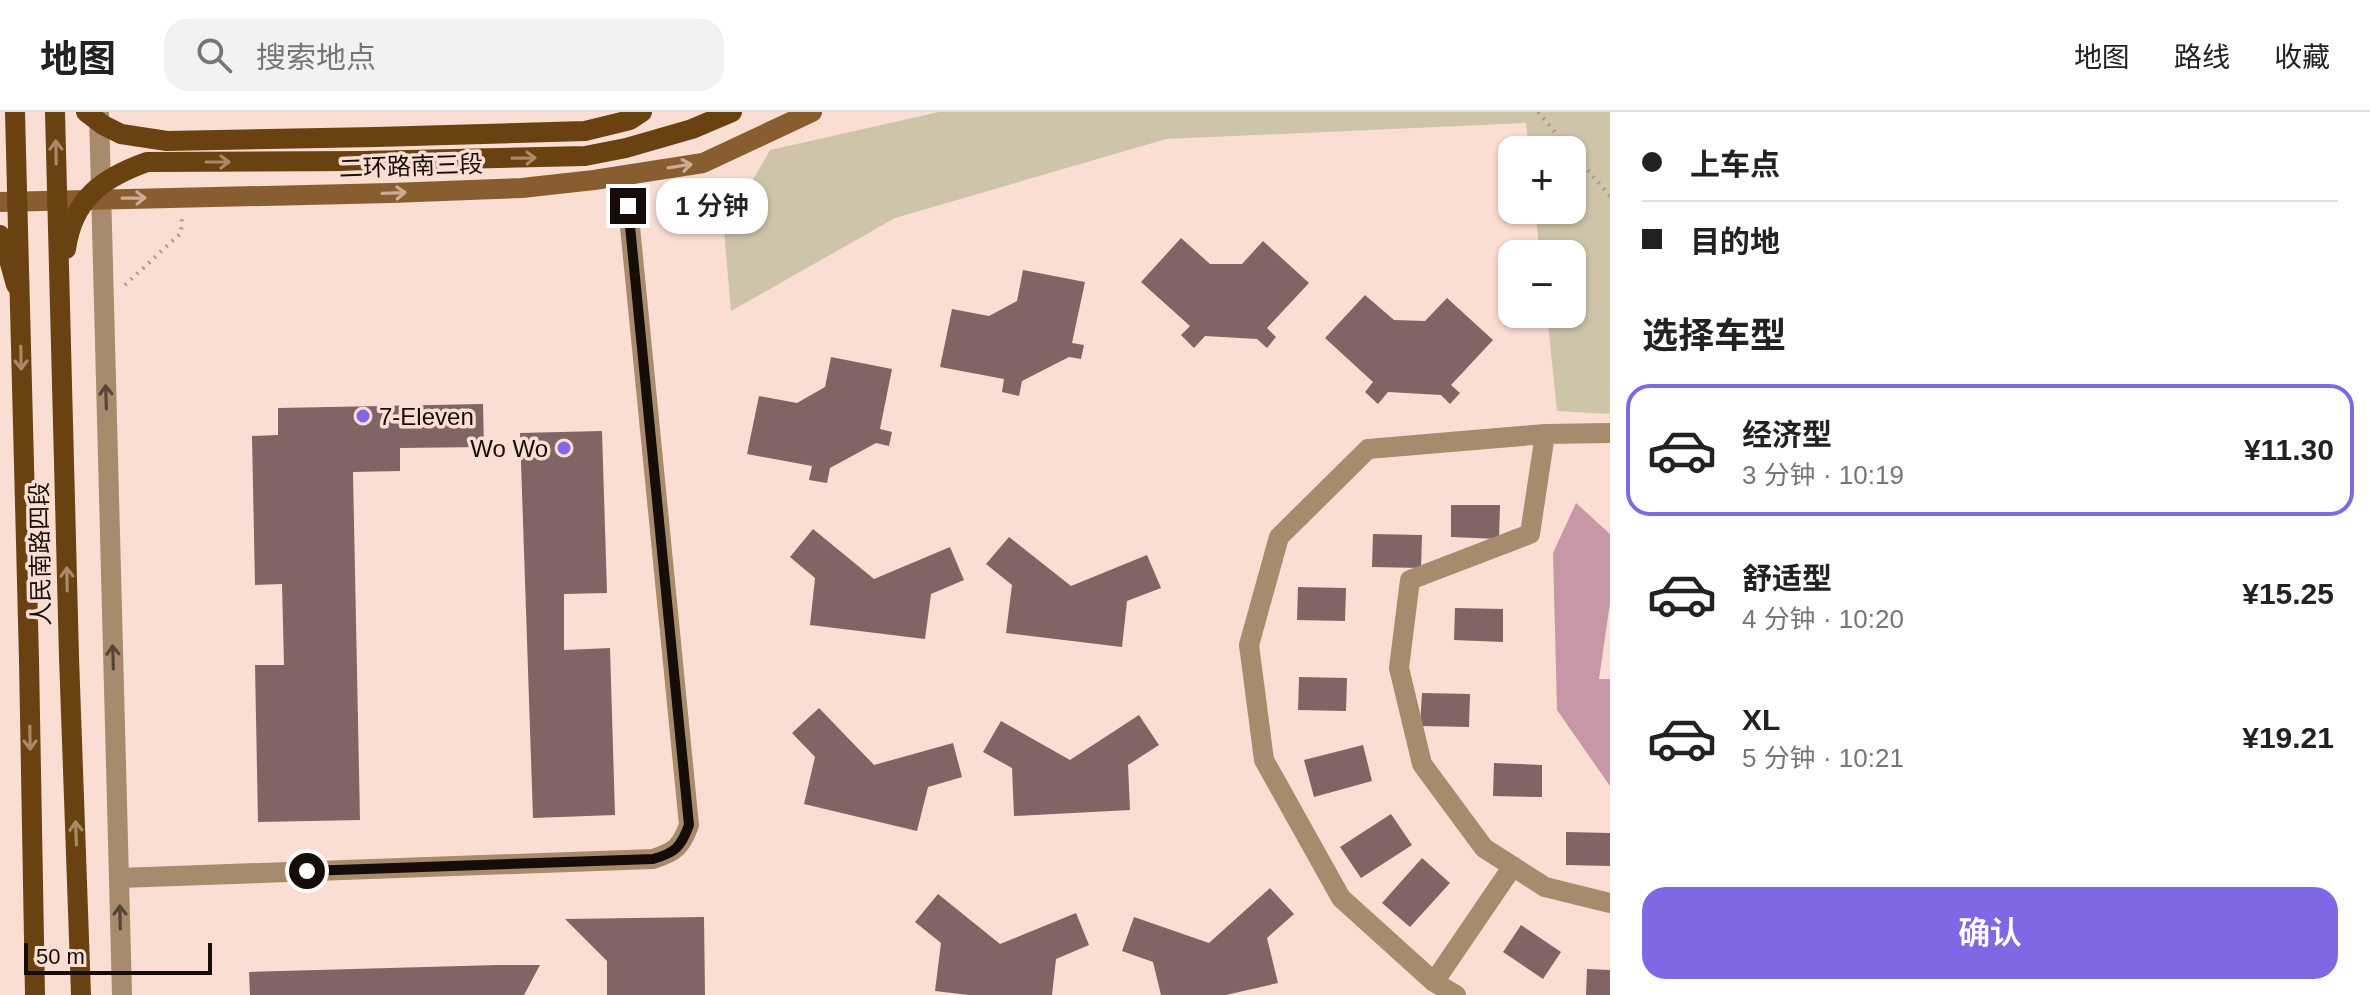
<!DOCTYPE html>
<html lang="zh">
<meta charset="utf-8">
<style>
:root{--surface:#fff;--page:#f2f2f2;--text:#222;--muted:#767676;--line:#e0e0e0;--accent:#8067e3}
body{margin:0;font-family:Helvetica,"Noto Sans SC",sans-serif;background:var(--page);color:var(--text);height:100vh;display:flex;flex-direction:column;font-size:30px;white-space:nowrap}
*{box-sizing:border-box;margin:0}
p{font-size:26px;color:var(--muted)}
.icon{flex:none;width:44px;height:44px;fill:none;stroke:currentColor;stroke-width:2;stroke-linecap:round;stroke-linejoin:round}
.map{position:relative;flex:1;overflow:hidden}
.details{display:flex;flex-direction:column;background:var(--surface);width:760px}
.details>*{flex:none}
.banner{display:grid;align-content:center;height:176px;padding:0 32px;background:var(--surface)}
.fabs{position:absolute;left:1498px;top:24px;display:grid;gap:16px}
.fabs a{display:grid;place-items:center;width:88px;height:88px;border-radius:16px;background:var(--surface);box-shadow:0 2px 6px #0004;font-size:40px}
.scale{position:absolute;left:24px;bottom:20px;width:188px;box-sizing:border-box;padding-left:8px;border:4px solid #160d09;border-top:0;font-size:22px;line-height:28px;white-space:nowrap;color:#160d09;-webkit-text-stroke:6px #fbded3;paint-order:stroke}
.end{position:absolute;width:36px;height:36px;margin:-18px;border:10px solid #160d09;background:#fff;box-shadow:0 0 0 4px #fff}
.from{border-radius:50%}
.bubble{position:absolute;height:56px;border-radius:24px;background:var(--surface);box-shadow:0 2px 6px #0004;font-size:26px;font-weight:600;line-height:56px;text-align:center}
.banner b{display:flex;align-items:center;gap:28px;height:76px;font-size:30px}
.banner b+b{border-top:2px solid var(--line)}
.banner i{width:20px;height:20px;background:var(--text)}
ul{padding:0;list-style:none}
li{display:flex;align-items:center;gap:24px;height:132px;margin:0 16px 12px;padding:0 16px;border:4px solid transparent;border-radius:24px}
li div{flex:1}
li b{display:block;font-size:30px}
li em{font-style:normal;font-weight:600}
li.selected{border-color:var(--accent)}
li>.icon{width:72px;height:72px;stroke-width:1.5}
h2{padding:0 32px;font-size:36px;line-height:96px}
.primary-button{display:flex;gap:16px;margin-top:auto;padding:16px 32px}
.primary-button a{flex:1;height:92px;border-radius:24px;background:var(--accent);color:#fff;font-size:32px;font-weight:600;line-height:92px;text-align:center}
header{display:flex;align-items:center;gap:48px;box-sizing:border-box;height:112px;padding:0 40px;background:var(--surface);border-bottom:2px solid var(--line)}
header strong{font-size:38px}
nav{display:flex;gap:44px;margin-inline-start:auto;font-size:28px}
.search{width:560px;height:72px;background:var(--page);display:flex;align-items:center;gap:20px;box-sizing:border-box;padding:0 28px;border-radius:24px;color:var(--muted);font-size:30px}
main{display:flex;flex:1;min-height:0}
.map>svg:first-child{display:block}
.green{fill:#cec4aa}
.water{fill:#c897a7}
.building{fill:#806564}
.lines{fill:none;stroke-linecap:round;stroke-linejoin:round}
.path{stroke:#af9890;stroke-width:4;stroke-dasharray:2 6;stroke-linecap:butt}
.minor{stroke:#a88a6d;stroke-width:20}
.tertiary{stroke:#a88a6d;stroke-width:20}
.secondary{stroke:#885e30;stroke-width:20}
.primary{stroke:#6a4110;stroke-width:20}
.primary-bridge{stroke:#6a4110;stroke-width:20}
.oneway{stroke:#ab8868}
.oneway2{stroke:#cdab92}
.oneway3{stroke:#584536}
.route{stroke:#160d09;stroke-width:10}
.poi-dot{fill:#8067e3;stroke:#fbded3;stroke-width:3}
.labels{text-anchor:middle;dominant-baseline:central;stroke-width:7;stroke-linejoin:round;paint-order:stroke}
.street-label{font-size:24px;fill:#160d09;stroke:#fbded3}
.poi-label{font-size:24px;fill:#160d09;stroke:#fbded3;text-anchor:start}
</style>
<header>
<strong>地图</strong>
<div class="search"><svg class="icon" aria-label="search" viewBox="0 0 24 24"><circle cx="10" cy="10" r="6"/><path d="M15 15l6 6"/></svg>搜索地点</div>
<nav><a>地图</a><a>路线</a><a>收藏</a></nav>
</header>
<main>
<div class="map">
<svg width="1610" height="883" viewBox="0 0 1610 883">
<rect width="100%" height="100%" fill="#fbded3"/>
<path class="green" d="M 939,0 L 1610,0 L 1610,302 L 1557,299 L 1547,202 L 1572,202 L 1572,142 L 1540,142 L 1535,98 L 1572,98 L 1572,38 L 1529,38 L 1526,11 L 1166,27 L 895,106 L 731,199 L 724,119 L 770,38 Z"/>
<path class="water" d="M 1576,391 L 1610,422 L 1610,491 L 1599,567 L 1610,567 L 1610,674 L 1557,598 L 1553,441 Z"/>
<path class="building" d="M 1181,126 L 1210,152 L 1242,152 L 1263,129 L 1309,171 L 1267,216 L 1276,225 L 1267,236 L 1257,227 L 1205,224 L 1194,236 L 1181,223 L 1190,214 L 1141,170 Z
M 1023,158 L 1085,170 L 1072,231 L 1084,233 L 1081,247 L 1069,245 L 1022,269 L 1019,284 L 1002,280 L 1004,267 L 940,255 L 952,197 L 989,204 L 1017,189 Z
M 1365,183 L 1394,208 L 1425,209 L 1447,186 L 1493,228 L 1451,273 L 1460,281 L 1450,292 L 1441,283 L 1388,280 L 1378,292 L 1365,280 L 1373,270 L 1325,226 Z
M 831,245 L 892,257 L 880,317 L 892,320 L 889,334 L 876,331 L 830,356 L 827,371 L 809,368 L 812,354 L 747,342 L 759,284 L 797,291 L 825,275 Z
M 483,292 L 484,335 L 400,336 L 400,359 L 353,360 L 360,708 L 258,710 L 255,553 L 284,553 L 282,472 L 255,473 L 252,324 L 278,323 L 278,296 Z
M 602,319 L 607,481 L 564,482 L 564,538 L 610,536 L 615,703 L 533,706 L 520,321 Z
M 1451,393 L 1500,393 L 1499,427 L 1451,425 Z
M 813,417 L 874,467 L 950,435 L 964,468 L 931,482 L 925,527 L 810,513 L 815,466 L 790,445 Z
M 1373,422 L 1422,423 L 1421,456 L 1372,455 Z
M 1009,425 L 1071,474 L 1147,443 L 1161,476 L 1127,489 L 1122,535 L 1006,521 L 1012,473 L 986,452 Z
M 1298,475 L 1346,476 L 1345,509 L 1297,508 Z
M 1455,496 L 1503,497 L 1503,530 L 1454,528 Z
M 1299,565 L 1347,566 L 1346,599 L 1298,598 Z
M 1422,581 L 1470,582 L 1469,615 L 1420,614 Z
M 819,596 L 874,653 L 953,631 L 962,665 L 928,675 L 917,719 L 804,692 L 815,645 L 792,621 Z
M 1139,603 L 1159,633 L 1128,653 L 1130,698 L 1014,704 L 1012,656 L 983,640 L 1001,609 L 1070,648 Z
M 1363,633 L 1372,669 L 1314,685 L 1304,648 Z
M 1494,651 L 1542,653 L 1542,685 L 1493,684 Z
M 1391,702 L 1412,733 L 1361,766 L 1340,735 Z
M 1566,720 L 1610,721 L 1610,754 L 1566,753 Z
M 1422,746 L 1450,771 L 1410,815 L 1382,791 Z
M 1270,776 L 1294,802 L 1267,826 L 1278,871 L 1226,883 L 1161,883 L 1153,850 L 1122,839 L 1134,805 L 1209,831 Z
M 938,782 L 1000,832 L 1076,801 L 1089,833 L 1056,847 L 1052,883 L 969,883 L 935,879 L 941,831 L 915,810 Z
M 704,805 L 705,883 L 607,883 L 607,849 L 565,807 Z
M 1521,813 L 1561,840 L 1543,867 L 1503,840 Z
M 498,853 L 540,853 L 524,883 L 250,883 L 249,860 Z
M 1587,857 L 1610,858 L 1610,883 L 1586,883 Z"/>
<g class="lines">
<path class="path" d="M 1538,0 L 1570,38
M 1572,40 L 1610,84
M 125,173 L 181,121 L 182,106"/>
<path class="minor" d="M 1545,322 L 1530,422 L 1410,468 L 1399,556 L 1422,652 L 1484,736 L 1545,775 L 1610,791
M 119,766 L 653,747 C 675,740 681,735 689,713 L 625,64
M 1434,870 L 1513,754
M 1456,883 L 1434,870 L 1341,786 L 1264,648 L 1249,533 L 1279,425 L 1368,337 L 1545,322 L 1610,321"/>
<path class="tertiary" d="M 99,0 L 122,883"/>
<path class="secondary" d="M 0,90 L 391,81 L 522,76 L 594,68 L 703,51 L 812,0"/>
<path class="primary" d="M 376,25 L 585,19 L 630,8 L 642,0
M 362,49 L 585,44 L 626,36 L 692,17 L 732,0
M 0,123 L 4,130 L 16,173
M 69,545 L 81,883
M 29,548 L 35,883"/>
<path class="primary-bridge" d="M 15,0 L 29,548
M 55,0 L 69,545
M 86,0 L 103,13 L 121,22 L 167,29 L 376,25
M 66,137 C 73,87 102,66 147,50 L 362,49"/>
</g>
<defs><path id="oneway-shaft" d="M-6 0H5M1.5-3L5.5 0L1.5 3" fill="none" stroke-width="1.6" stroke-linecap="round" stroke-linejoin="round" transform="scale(2)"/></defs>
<g class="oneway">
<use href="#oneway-shaft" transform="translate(56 40) rotate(-91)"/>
<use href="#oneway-shaft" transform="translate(524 46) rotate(-1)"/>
<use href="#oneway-shaft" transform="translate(218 50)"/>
<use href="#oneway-shaft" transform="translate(21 246) rotate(89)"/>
<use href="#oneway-shaft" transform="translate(67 467) rotate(-91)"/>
<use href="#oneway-shaft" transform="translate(30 626) rotate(89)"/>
<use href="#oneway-shaft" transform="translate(76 721) rotate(-92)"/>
</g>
<g class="oneway2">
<use href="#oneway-shaft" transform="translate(680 54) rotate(-9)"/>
<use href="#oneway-shaft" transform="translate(394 81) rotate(-2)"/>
<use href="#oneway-shaft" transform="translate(134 86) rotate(-1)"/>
</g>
<g class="oneway3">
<use href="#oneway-shaft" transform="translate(106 285) rotate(-92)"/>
<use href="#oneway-shaft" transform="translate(113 545) rotate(-92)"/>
<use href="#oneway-shaft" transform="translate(120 805) rotate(-91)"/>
</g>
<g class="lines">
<path class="route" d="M 307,759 L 653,747 C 675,741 681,735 689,713 L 628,94"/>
</g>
<g class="poi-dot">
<circle cx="363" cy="304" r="8"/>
<circle cx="564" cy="336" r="8"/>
</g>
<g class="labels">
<g class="street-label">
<text transform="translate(411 54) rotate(-2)">二环路南三段</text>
<text transform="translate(40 442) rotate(-91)">人民南路四段</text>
</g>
<g class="poi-label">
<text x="379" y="304">7-Eleven</text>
<text x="548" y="336" text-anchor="end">Wo Wo</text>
</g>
</g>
</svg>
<div class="fabs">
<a>+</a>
<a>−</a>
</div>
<div class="scale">50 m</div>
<i class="end from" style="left:307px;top:759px"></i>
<i class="end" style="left:628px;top:94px"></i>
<div class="bubble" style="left:656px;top:66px;width:112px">1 分钟</div>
</div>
<section class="details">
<div class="banner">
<b><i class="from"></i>上车点</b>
<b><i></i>目的地</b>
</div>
<h2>选择车型</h2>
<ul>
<li class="selected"><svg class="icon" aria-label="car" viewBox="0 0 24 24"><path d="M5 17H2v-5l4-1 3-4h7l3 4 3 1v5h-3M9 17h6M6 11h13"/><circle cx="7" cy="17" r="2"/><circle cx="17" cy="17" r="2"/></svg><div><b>经济型</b><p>3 分钟 · 10:19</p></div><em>¥11.30</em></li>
<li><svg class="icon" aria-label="car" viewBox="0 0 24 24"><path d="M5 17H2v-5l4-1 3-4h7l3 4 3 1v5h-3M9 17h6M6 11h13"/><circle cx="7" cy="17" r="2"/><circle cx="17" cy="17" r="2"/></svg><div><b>舒适型</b><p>4 分钟 · 10:20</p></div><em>¥15.25</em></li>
<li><svg class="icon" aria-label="car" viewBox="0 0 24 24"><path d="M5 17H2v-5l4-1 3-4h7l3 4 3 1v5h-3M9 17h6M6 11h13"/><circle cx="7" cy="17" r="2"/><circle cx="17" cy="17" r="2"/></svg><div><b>XL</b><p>5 分钟 · 10:21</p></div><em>¥19.21</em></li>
</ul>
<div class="primary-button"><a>确认</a></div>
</section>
</main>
